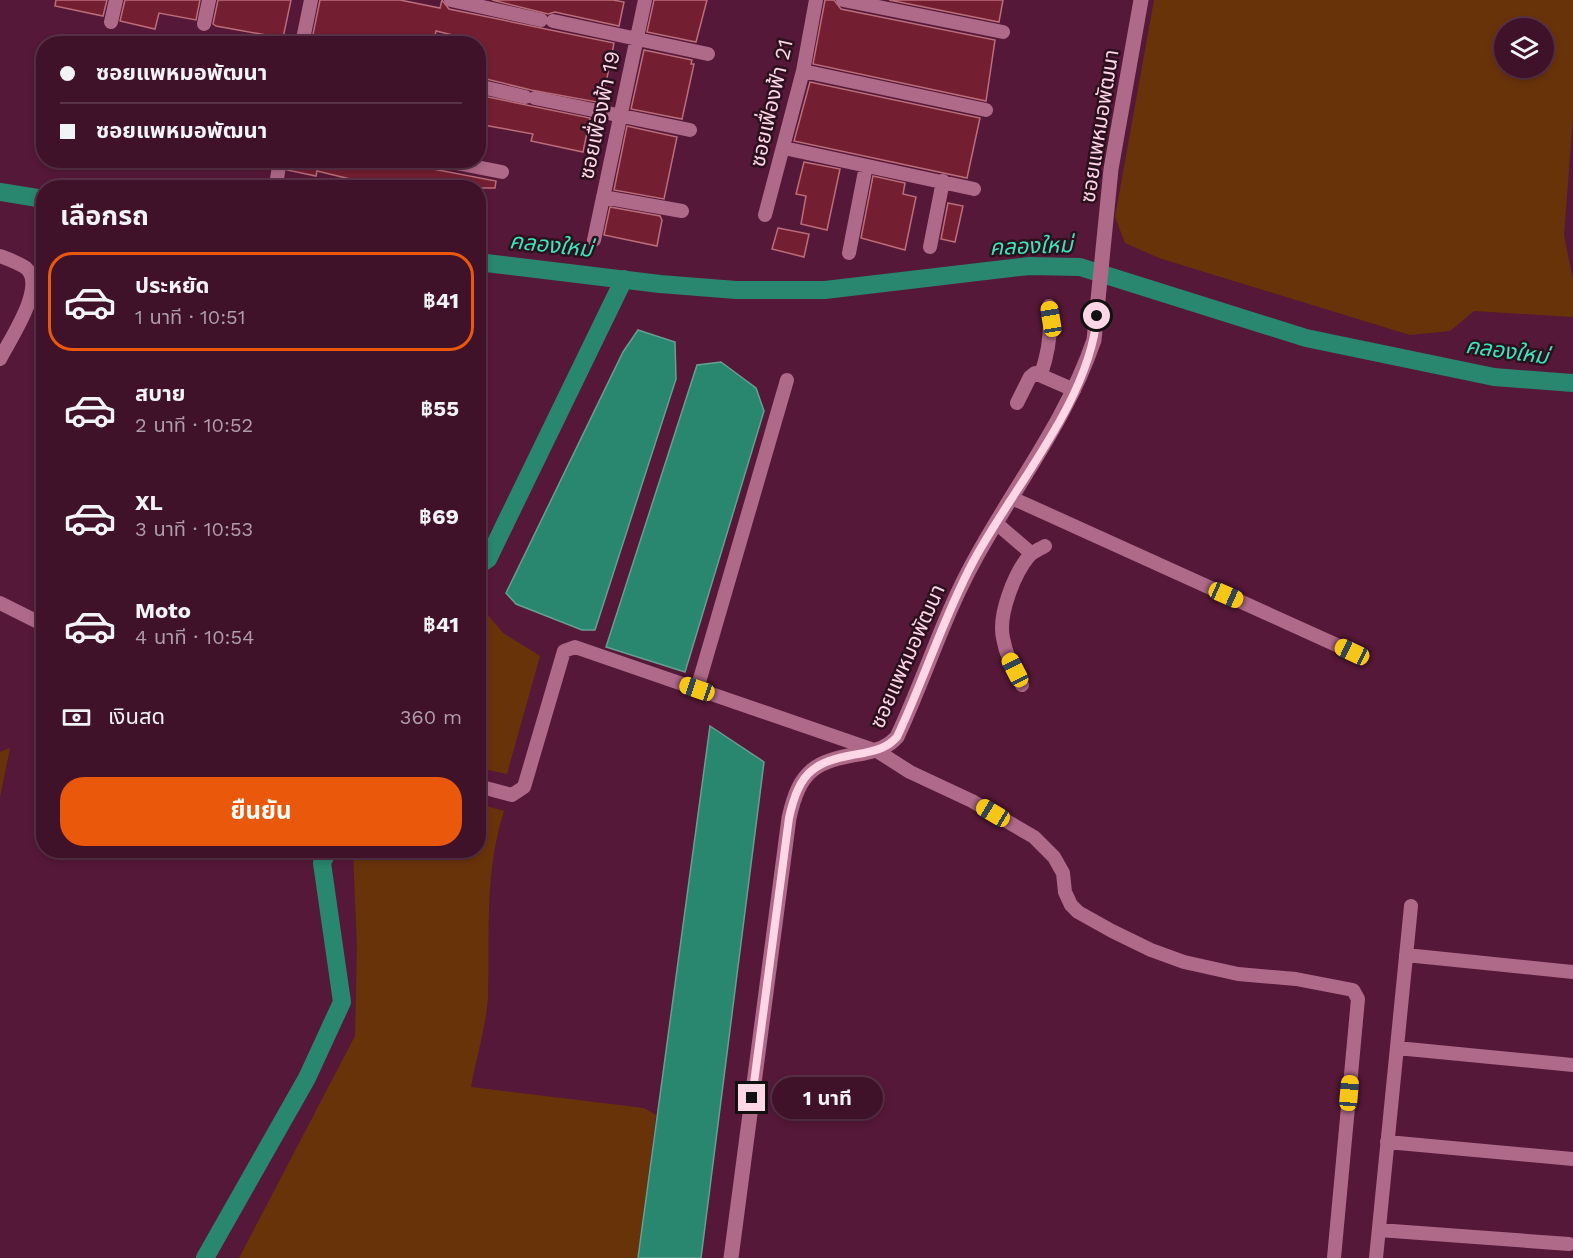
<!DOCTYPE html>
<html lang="th">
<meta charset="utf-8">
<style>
:root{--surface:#40122a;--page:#471b32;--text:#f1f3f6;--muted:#ae9ea8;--line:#593247;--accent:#ea580c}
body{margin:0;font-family:"Work Sans","Noto Sans Thai",sans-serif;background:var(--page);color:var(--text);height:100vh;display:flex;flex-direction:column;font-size:22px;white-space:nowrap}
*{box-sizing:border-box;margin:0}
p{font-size:20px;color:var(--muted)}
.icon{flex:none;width:33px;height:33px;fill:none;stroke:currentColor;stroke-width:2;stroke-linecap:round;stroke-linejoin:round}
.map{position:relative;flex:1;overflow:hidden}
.panel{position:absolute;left:36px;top:180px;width:450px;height:678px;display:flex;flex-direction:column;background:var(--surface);border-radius:24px;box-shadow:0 3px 9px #0003,0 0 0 2px var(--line)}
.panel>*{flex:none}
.banner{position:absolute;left:36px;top:36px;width:450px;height:132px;border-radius:24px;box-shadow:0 3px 9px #0003,0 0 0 2px var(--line);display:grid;align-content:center;height:132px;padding:0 24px;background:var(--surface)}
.buttons{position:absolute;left:1494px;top:18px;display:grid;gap:12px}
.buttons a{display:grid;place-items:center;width:60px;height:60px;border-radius:50%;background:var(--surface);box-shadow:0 3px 9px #0003,0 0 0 2px var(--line);font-size:30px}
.end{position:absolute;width:27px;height:27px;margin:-14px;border:8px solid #fed6e6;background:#111;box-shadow:0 0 0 3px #111}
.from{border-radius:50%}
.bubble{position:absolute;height:42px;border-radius:21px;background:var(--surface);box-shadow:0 3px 9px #0003,0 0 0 2px var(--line);font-size:20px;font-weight:700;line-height:42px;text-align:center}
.car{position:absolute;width:18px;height:36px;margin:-18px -9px;border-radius:8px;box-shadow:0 0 4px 2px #0007;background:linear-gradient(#f5c518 24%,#345 0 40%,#f5c518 0 76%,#345 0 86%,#f5c518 0)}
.banner b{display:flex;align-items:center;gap:21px;height:57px;font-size:22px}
.banner b+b{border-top:2px solid var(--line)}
.banner i{width:15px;height:15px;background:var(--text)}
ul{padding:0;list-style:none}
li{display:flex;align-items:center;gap:18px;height:99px;margin:0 12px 9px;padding:0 12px;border:3px solid transparent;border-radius:24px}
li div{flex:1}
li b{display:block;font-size:22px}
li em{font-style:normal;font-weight:700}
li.selected{border-color:var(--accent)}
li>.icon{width:54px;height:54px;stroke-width:1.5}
h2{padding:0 24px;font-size:27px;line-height:72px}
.pay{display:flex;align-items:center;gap:15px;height:66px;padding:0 24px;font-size:22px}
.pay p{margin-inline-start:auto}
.button{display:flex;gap:12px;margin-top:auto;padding:12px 24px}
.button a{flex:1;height:69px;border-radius:24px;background:var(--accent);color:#fff;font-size:24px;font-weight:700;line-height:69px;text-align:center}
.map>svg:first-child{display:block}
.green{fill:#69330a;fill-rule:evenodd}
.water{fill:#28876e;stroke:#689f92;stroke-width:1.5}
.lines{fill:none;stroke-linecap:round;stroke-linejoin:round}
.canal{stroke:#28876e;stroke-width:18}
.building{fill:#741e32;stroke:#ba6e79;stroke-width:1.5}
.minor{stroke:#af6989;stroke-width:14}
.tertiary{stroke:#af6989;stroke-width:15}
.route{stroke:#fed6e6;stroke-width:8}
.labels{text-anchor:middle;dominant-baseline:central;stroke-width:5;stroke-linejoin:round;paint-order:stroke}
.street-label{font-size:21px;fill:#fed6e6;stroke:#2b101d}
.water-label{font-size:22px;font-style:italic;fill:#39e7bc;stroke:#2b101d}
</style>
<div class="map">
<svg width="1573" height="1258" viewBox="0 0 1573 1258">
<rect width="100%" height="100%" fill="#551838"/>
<path class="green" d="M 1154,0 L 1573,0 L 1573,117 L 1564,235 L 1573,280 L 1573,317 L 1474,311 L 1450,331 L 1410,335 L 1159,258 L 1125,243 L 1115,217 ZM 1544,28 L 1544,68 L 1504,68 L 1504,28 Z
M 479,604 L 503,633 L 540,656 L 507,774 L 479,768 Z
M 10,748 L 0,797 L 0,752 Z
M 479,804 L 504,811 C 484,874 490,932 488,997 C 486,1027 476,1058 471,1087 L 644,1108 L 656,1115 L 638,1258 L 239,1258 L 355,1036 L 357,947 L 353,851 L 478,850 Z"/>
<path class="water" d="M 638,330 L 675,342 L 676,379 L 595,630 L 582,630 L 516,604 L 506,593 L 623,352 Z
M 721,362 L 756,388 L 764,411 L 685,672 L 606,647 L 697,365 Z
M 710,726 L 764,762 L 701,1258 L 638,1258 Z"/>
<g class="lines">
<path class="canal" d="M 0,192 L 44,199
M 478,262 L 660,284 L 736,290 L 825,290 L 1029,266 L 1080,267 L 1306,338 L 1494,377 L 1573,383
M 478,566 L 488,559 L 624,279
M 205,1258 L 307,1078 L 342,1002 L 322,863 L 328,850"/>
</g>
<path class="building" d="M 56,0 L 107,0 L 103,16 L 55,6 Z
M 125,0 L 200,0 L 196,20 L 159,13 L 155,29 L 120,21 Z
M 218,0 L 291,0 L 283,38 L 216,26 L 213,24 Z
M 320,0 L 400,0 L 440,8 L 442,0 L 449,9 L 614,43 L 602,103 L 531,90 L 478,77 L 478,41 L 436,31 L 433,44 L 311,44 Z
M 492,0 L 613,0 L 624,2 L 619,26 L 555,12 L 548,14 Z
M 654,0 L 707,0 L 696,42 L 647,32 Z
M 825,0 L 834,0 L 841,9 L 995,40 L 986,101 L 813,64 Z
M 889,0 L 1003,0 L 999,22 Z
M 644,50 L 692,60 L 691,64 L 694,64 L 682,119 L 631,109 Z
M 810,82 L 980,118 L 967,178 L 794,141 Z
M 478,95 L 590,118 L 583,152 L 531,141 L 533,134 L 478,124 Z
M 627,126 L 677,137 L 664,199 L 614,190 Z
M 289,160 L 386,160 L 496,181 L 495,188 L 387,188 L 317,171 L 316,176 L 287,170 Z
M 804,162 L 840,169 L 827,230 L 801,224 L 806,196 L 796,194 Z
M 873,176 L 905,183 L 903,194 L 916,197 L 905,250 L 861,238 Z
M 948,203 L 963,206 L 955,242 L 941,239 Z
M 610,207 L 660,216 L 662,220 L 657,246 L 604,235 Z
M 778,228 L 809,234 L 804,257 L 772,249 Z"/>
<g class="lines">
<path class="minor" d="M 451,0 L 541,20
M 843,0 L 1003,32
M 553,21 L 708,54
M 111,22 L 116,0
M 204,24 L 209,0
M 302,44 L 311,0
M 803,71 L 986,110
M 478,86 L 525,97
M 535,98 L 690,130
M 784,148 L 974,189
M 441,160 L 502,172
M 276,185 L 280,160
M 603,197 L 682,211
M 765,215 L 803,71 L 816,0
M 594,240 L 645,0
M 930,247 L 943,181
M 849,253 L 866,166
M 0,256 C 8,259 19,263 26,268 C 47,286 10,339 0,359
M 1041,374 C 1049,351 1052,330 1049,306
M 1017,403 L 1030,377 L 1035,373 L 1074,390
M 1012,498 L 1352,652
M 996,523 L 1031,553
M 0,603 L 44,625
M 1022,685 C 1014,670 1006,656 1003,638 C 998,615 1014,574 1029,556 C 1034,551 1040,549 1045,546
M 697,689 L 787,380
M 478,786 L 512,795 L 524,787 L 564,651 L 575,647 L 877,751 L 910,772 L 972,801 L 1034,837 L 1054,857 L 1063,873 L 1065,892 L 1071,905 L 1078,912 L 1112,931 L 1151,950 L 1184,962 L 1238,974 L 1296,979 L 1353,990 L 1358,999 L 1334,1258
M 1406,955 L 1573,972
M 1397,1048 L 1573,1065
M 1387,1142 L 1573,1159
M 1379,1230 L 1569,1244
M 1376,1258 L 1411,906"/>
<path class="tertiary" d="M 731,1258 L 789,818 C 800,769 815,761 864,753 C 877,750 887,748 897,737 C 924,680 944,615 974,561 C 1014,487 1067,420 1094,340 L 1111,169 L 1141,0"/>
</g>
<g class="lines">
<path class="route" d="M 752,1098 L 789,818 C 800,769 815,761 864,753 C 877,750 887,748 897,737 C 924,680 943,618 973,562 C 1013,487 1089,402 1097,316"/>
</g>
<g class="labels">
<g class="street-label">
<text transform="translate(771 103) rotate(-77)">ซอยเฟื่องฟ้า 21</text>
<text transform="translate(599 115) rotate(-78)">ซอยเฟื่องฟ้า 19</text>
<text transform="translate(1099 126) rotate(-81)">ซอยแพหมอพัฒนา</text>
<text transform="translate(907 656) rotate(-66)">ซอยแพหมอพัฒนา</text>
</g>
<g class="water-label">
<text transform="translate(551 245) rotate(6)">คลองใหม่</text>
<text transform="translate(1031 246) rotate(-2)">คลองใหม่</text>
<text transform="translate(1507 351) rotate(8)">คลองใหม่</text>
</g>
</g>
</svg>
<div class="buttons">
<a><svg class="icon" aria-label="layers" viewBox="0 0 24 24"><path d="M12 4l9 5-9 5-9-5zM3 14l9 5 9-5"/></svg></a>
</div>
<i class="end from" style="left:1097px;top:316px"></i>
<i class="end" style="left:752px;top:1098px"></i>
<div class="bubble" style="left:772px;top:1077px;width:111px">1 นาที</div>
<i class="car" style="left:1051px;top:319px;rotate:351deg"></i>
<i class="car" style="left:1226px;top:595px;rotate:114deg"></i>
<i class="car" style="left:1352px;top:652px;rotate:295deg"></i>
<i class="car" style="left:1015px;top:670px;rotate:333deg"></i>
<i class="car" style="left:697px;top:689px;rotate:289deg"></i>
<i class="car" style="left:993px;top:813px;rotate:301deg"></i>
<i class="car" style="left:1349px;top:1093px;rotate:5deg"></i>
<div class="banner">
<b><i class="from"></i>ซอยแพหมอพัฒนา</b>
<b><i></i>ซอยแพหมอพัฒนา</b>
</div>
<section class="panel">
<h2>เลือกรถ</h2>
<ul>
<li class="selected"><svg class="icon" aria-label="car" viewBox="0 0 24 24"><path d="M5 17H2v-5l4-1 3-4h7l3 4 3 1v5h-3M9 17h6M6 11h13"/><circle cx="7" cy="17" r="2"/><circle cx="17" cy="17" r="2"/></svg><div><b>ประหยัด</b><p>1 นาที · 10:51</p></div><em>฿41</em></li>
<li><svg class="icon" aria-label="car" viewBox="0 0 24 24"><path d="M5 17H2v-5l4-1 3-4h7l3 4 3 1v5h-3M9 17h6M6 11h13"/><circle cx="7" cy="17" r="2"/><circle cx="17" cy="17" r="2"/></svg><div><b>สบาย</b><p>2 นาที · 10:52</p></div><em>฿55</em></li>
<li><svg class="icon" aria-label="car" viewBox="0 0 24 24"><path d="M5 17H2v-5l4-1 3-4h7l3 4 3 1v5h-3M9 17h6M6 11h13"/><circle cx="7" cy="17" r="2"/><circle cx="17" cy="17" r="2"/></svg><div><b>XL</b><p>3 นาที · 10:53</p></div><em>฿69</em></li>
<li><svg class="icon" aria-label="car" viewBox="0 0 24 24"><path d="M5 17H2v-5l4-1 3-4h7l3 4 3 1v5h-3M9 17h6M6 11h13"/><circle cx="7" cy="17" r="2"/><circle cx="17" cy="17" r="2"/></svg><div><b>Moto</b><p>4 นาที · 10:54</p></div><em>฿41</em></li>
</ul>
<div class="pay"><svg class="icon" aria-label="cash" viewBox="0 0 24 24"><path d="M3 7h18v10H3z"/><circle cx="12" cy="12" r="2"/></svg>เงินสด<p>360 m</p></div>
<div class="button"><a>ยืนยัน</a></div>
</section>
</div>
